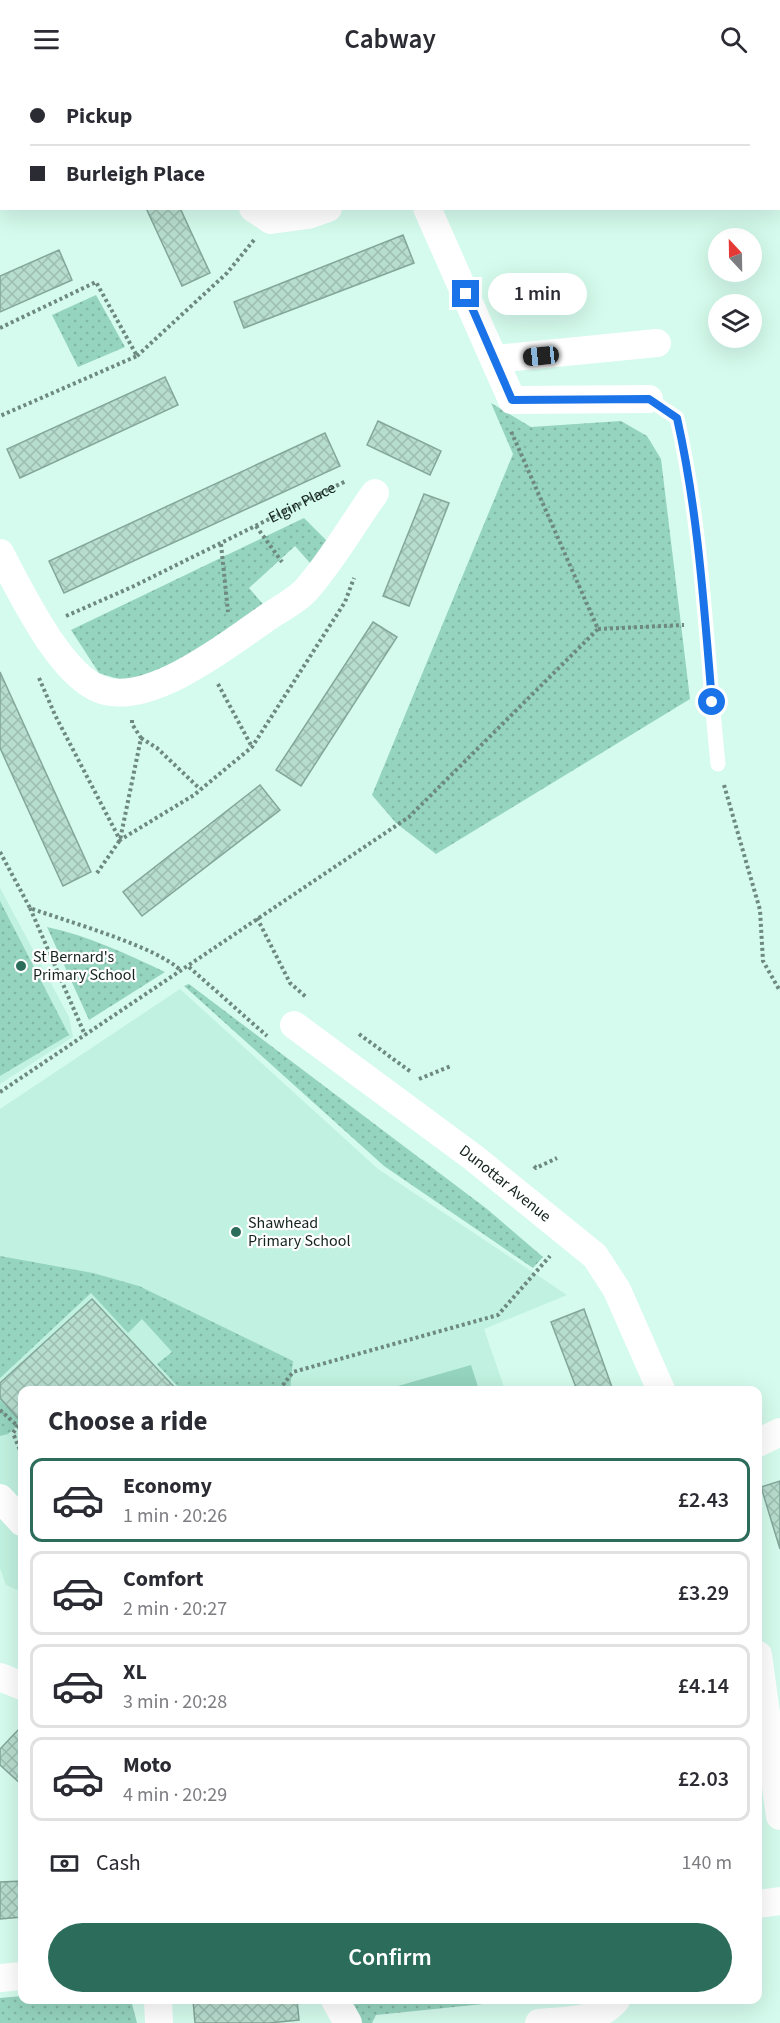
<!DOCTYPE html>
<meta charset="utf-8">
<style>
:root{--surface:#fff;--page:#f7f7f7;--text:#2b2b33;--muted:#7c7c81;--line:#e1e1e2;--accent:#2c6c5a}
body{margin:0;font-family:"Source Sans 3",sans-serif;background:var(--page);color:var(--text);height:100vh;display:flex;flex-direction:column;font-size:22px;white-space:nowrap}
*{box-sizing:border-box;margin:0}
p{font-size:20px;color:var(--muted)}
.icon{flex:none;width:33px;height:33px;fill:none;stroke:currentColor;stroke-width:2;stroke-linecap:round;stroke-linejoin:round}
.map{position:relative;flex:1;overflow:hidden}
.panel{position:absolute;left:18px;top:1308px;width:744px;height:618px;display:flex;flex-direction:column;background:var(--surface);border-radius:12px;box-shadow:0 6px 24px #0002}
.panel>*{flex:none}
.banner{position:absolute;left:0px;top:0px;width:780px;height:132px;box-shadow:0 6px 24px #0002;display:grid;align-content:center;height:132px;padding:0 30px;background:var(--surface)}
.needle{width:39px;rotate:338deg}
.buttons{position:absolute;left:708px;top:150px;display:grid;gap:12px}
.buttons a{display:grid;place-items:center;width:54px;height:54px;border-radius:50%;background:var(--surface);box-shadow:0 6px 24px #0002;font-size:30px}
.end{position:absolute;width:27px;height:27px;margin:-14px;border:8px solid #1a73e8;background:#fff;box-shadow:0 0 0 3px #fff}
.from{border-radius:50%}
.bubble{position:absolute;height:42px;border-radius:21px;background:var(--surface);box-shadow:0 6px 24px #0002;font-size:20px;font-weight:600;line-height:42px;text-align:center}
.car{position:absolute;width:18px;height:36px;margin:-18px -9px;border-radius:8px;box-shadow:0 0 4px 2px #0007;background:linear-gradient(#222 24%,#8ab4d8 0 40%,#222 0 76%,#8ab4d8 0 86%,#222 0)}
.banner b{display:flex;align-items:center;gap:21px;height:57px;font-size:22px}
.banner b+b{border-top:2px solid var(--line)}
.banner i{width:15px;height:15px;background:var(--text)}
ul{padding:0;list-style:none}
li{display:flex;align-items:center;gap:18px;height:84px;margin:0 12px 9px;padding:0 18px;border:3px solid var(--line);border-radius:12px}
li div{flex:1}
li b{display:block;font-size:22px}
li em{font-style:normal;font-weight:600}
li.on{border-color:var(--accent)}
li>.icon{width:54px;height:54px;stroke-width:1.5}
h2{padding:0 30px;font-size:27px;line-height:72px}
.pay{display:flex;align-items:center;gap:15px;height:66px;padding:0 30px;font-size:22px}
.pay p{margin-inline-start:auto}
.cta{display:flex;gap:12px;margin-top:auto;padding:12px 30px}
.cta a{flex:1;height:69px;border-radius:36px;background:var(--accent);color:#fff;font-size:24px;font-weight:600;line-height:69px;text-align:center}
header{display:flex;justify-content:space-between;align-items:center;height:78px;padding:0 30px;background:var(--surface);font-size:27px;font-weight:600}
.map>svg:first-child{display:block}
.built{fill:#c1f1e0}
.grass{fill:url(#grass-dots)}
.forest{fill:url(#forest-crowns)}
.garden{fill:#95d4bf}
.building{fill:url(#building-cross-hatch);stroke:#83a79a;stroke-width:1.5}
.lines{fill:none;stroke-linecap:round;stroke-linejoin:round}
.path{stroke:#6e897f;stroke-width:4;stroke-dasharray:3 3;stroke-linecap:butt}
.service{stroke:#fff;stroke-width:15}
.minor{stroke:#fff;stroke-width:28}
.route{stroke:#1a73e8;stroke-width:8}
.poi-dot{fill:#2c6c5a;stroke:#fff;stroke-width:2}
.labels{text-anchor:middle;dominant-baseline:central;stroke-width:4.5;stroke-linejoin:round;paint-order:stroke}
.street-label{font-size:16px;fill:#14231e;stroke:#fff}
.poi-label{font-size:16px;fill:#14231e;stroke:#fff;text-anchor:start}
</style>
<header><svg class="icon" aria-label="menu" viewBox="0 0 24 24"><path d="M4 6h16M4 12h16M4 18h16"/></svg>Cabway<svg class="icon" aria-label="search" viewBox="0 0 24 24"><circle cx="10" cy="10" r="6"/><path d="M15 15l6 6"/></svg></header>
<div class="map">
<svg width="780" height="1945" viewBox="0 0 780 1945">
<defs>
<pattern id="grass-dots" width="8" height="8" patternUnits="userSpaceOnUse" patternTransform="scale(1.5)"><rect width="8" height="8" fill="#95d4bf"/><path d="M2 2h.1M6 6h.1" fill="none" stroke="#80b6a4" stroke-width="1.8" stroke-linecap="round"/></pattern>
<pattern id="forest-crowns" width="20" height="18" patternUnits="userSpaceOnUse" patternTransform="scale(1.5)"><rect width="20" height="18" fill="#83c8b1"/><path d="M2 6a3 3 0 1 1 6 0M12 15a3 3 0 1 1 6 0" fill="none" stroke="#70ac98"/></pattern>
<pattern id="building-cross-hatch" width="8" height="8" patternUnits="userSpaceOnUse" patternTransform="scale(1.5)"><rect width="8" height="8" fill="#b7ddcf"/><path d="M0 0l8 8M0 8l8-8" fill="none" stroke="#9cbdb1"/></pattern>
</defs>
<rect width="100%" height="100%" fill="#d4fbed"/>
<path class="built" d="M 0,810 L 69,939 L 73,959 L 0,1006 Z
M 180,911 L 378,1091 L 567,1217 L 484,1251 L 505,1312 L 22,1312 L 22,1514 L 6,1507 L 0,1490 L 0,1031 Z"/>
<path class="grass" d="M 96,217 L 125,269 L 78,289 L 52,237 Z
M 491,325 L 531,349 L 621,343 L 647,358 L 661,381 L 690,621 L 436,776 L 396,745 L 372,717 L 513,376 Z
M 304,440 L 328,464 L 310,485 L 295,468 L 249,510 L 268,532 L 134,606 L 99,595 L 71,552 Z
M 0,823 L 69,957 L 0,998 Z
M 47,849 C 89,858 127,876 165,894 L 89,942 Z
M 189,906 L 487,1131 L 543,1179 L 533,1190 L 384,1088 L 184,908 Z
M 0,1178 L 93,1195 L 139,1208 L 293,1283 L 290,1312 L 181,1312 L 157,1286 L 172,1274 L 142,1241 L 128,1255 L 91,1215 L 0,1300 Z
M 0,1322 L 22,1344 L 8,1356 L 0,1358 Z
M 22,1918 L 22,1922 L 131,1922 L 137,1945 L 0,1945 L 0,1920 Z
M 338,1922 L 523,1922 L 376,1937 L 372,1945 L 355,1945 Z"/>
<path class="forest" d="M 621,0 L 780,0 L 780,69 L 778,2 Z"/>
<path class="garden" d="M 471,1287 L 479,1312 L 384,1312 Z"/>
<path class="building" d="M 84,0 L 117,0 L 117,2 L 84,2 Z
M 243,0 L 276,0 L 276,2 L 243,2 Z
M 527,0 L 560,0 L 560,2 L 527,2 Z
M 0,23 L 2,26 L 0,49 Z
M 146,130 L 180,130 L 210,195 L 182,208 Z
M 403,157 L 414,185 L 244,250 L 234,224 Z
M 59,172 L 72,202 L 0,234 L 0,198 Z
M 165,299 L 178,327 L 20,400 L 7,371 Z
M 378,343 L 441,373 L 430,397 L 367,367 Z
M 325,355 L 340,388 L 64,515 L 49,483 Z
M 424,416 L 449,425 L 409,528 L 383,518 Z
M 373,544 L 397,559 L 301,708 L 276,692 Z
M 0,594 L 91,794 L 63,808 L 0,670 Z
M 260,707 L 280,732 L 142,838 L 123,814 Z
M 92,1221 L 177,1312 L 22,1312 L 22,1345 L 0,1320 L 0,1305 Z
M 584,1231 L 589,1245 L 613,1312 L 577,1312 L 551,1244 Z
M 780,1403 L 780,1471 L 761,1409 Z
M 18,1652 L 22,1656 L 22,1707 L 0,1687 L 0,1671 Z
M 22,1803 L 22,1839 L 0,1841 L 0,1804 Z
M 193,1922 L 297,1922 L 299,1942 L 269,1945 L 195,1945 Z"/>
<g class="lines">
<g class="path">
<path d="M 0,250 L 96,204 L 137,278 L 0,338"/>
<path d="M 137,278 L 227,195 L 254,162"/>
<path d="M 256,448 L 282,484"/>
<path d="M 221,466 L 228,534"/>
<path id="s1" d="M 66,538 L 132,509 L 346,403"/>
<path d="M 598,551 L 684,547"/>
<path d="M 39,600 L 55,637 L 120,762 L 194,717 L 252,669 L 345,524 L 354,500"/>
<path d="M 218,606 L 252,669"/>
<path d="M 141,660 L 157,670 L 200,711"/>
<path d="M 724,707 L 760,832 L 763,883 L 780,913"/>
<path d="M 0,774 L 30,830 C 65,843 159,869 181,893"/>
<path d="M 97,795 L 120,762 L 141,660 L 132,646 L 132,640"/>
<path d="M 30,830 L 85,957"/>
<path d="M 257,840 L 290,905 L 306,919"/>
<path d="M 189,889 L 267,958"/>
<path d="M 359,956 L 411,994"/>
<path d="M 419,1001 L 451,988"/>
<path d="M 0,1014 L 409,739 L 598,551 L 510,351"/>
<path d="M 534,1088 L 536,1090 L 557,1080"/>
<path d="M 279,1312 L 293,1294 L 498,1237 L 550,1178"/>
<path d="M 0,1332 L 22,1352"/>
<path d="M 18,1347 L 13,1355 L 22,1377"/>
</g>
<path class="service" d="M 649,321 L 677,340 C 703,454 706,570 718,686"/>
<g class="minor">
<path d="M 185,0 L 185,2"/>
<path d="M 473,0 L 473,2"/>
<path d="M 253,130 L 271,142 L 308,137 L 328,130"/>
<path d="M 427,130 L 512,322 L 649,321"/>
<path d="M 495,281 L 657,265"/>
<path d="M 0,475 C 20,512 60,598 102,612 C 150,628 228,567 265,541 C 278,532 296,523 306,512 C 332,483 352,447 375,415"/>
<path id="s2" d="M 294,947 L 474,1080 L 595,1178 L 617,1212 L 661,1312"/>
<path d="M 758,1365 L 780,1354"/>
<path d="M 0,1420 L 22,1444"/>
<path d="M 758,1577 L 780,1738"/>
<path d="M 0,1599 L 22,1608"/>
<path d="M 758,1826 L 780,1823"/>
<path d="M 0,1900 L 22,1898"/>
<path d="M 158,1922 L 159,1945"/>
<path d="M 335,1922 L 348,1945"/>
<path d="M 539,1945 C 567,1942 596,1945 616,1922"/>
</g>
</g>
<g class="lines">
<path class="route" d="M 466,216 L 512,322 L 649,321 L 677,340 C 698,433 704,529 712,624"/>
</g>
<g class="poi-dot">
<circle cx="21" cy="888" r="6"/>
<circle cx="236" cy="1154" r="6"/>
</g>
<g class="labels">
<g class="street-label">
<text stroke="none"><textPath href="#s1" startOffset="262">Elgin Place</textPath></text>
<text stroke="none"><textPath href="#s2" startOffset="264">Dunottar Avenue</textPath></text>
</g>
<g class="poi-label">
<text x="33" y="879">St Bernard's<tspan x="33" dy="18">Primary School</tspan></text>
<text x="248" y="1145">Shawhead<tspan x="248" dy="18">Primary School</tspan></text>
</g>
</g>
</svg>
<div class="buttons">
<a><svg class="needle" viewBox="-14 -14 28 28"><path d="M0-13l5 13h-10z" fill="#e53935"/><path d="M0 13l5-13h-10z" fill="#7c7c81"/></svg></a>
<a><svg class="icon" aria-label="layers" viewBox="0 0 24 24"><path d="M12 4l9 5-9 5-9-5zM3 14l9 5 9-5"/></svg></a>
</div>
<i class="end from" style="left:712px;top:624px"></i>
<i class="end" style="left:466px;top:216px"></i>
<div class="bubble" style="left:488px;top:195px;width:99px">1 min</div>
<i class="car" style="left:541px;top:278px;rotate:264deg"></i>
<div class="banner">
<b><i class="from"></i>Pickup</b>
<b><i></i>Burleigh Place</b>
</div>
<section class="panel">
<h2>Choose a ride</h2>
<ul>
<li class="on"><svg class="icon" aria-label="car" viewBox="0 0 24 24"><path d="M5 17H2v-5l4-1 3-4h7l3 4 3 1v5h-3M9 17h6M6 11h13"/><circle cx="7" cy="17" r="2"/><circle cx="17" cy="17" r="2"/></svg><div><b>Economy</b><p>1 min · 20:26</p></div><em>£2.43</em></li>
<li><svg class="icon" aria-label="car" viewBox="0 0 24 24"><path d="M5 17H2v-5l4-1 3-4h7l3 4 3 1v5h-3M9 17h6M6 11h13"/><circle cx="7" cy="17" r="2"/><circle cx="17" cy="17" r="2"/></svg><div><b>Comfort</b><p>2 min · 20:27</p></div><em>£3.29</em></li>
<li><svg class="icon" aria-label="car" viewBox="0 0 24 24"><path d="M5 17H2v-5l4-1 3-4h7l3 4 3 1v5h-3M9 17h6M6 11h13"/><circle cx="7" cy="17" r="2"/><circle cx="17" cy="17" r="2"/></svg><div><b>XL</b><p>3 min · 20:28</p></div><em>£4.14</em></li>
<li><svg class="icon" aria-label="car" viewBox="0 0 24 24"><path d="M5 17H2v-5l4-1 3-4h7l3 4 3 1v5h-3M9 17h6M6 11h13"/><circle cx="7" cy="17" r="2"/><circle cx="17" cy="17" r="2"/></svg><div><b>Moto</b><p>4 min · 20:29</p></div><em>£2.03</em></li>
</ul>
<div class="pay"><svg class="icon" aria-label="cash" viewBox="0 0 24 24"><path d="M3 7h18v10H3z"/><circle cx="12" cy="12" r="2"/></svg>Cash<p>140 m</p></div>
<div class="cta"><a>Confirm</a></div>
</section>
</div>
